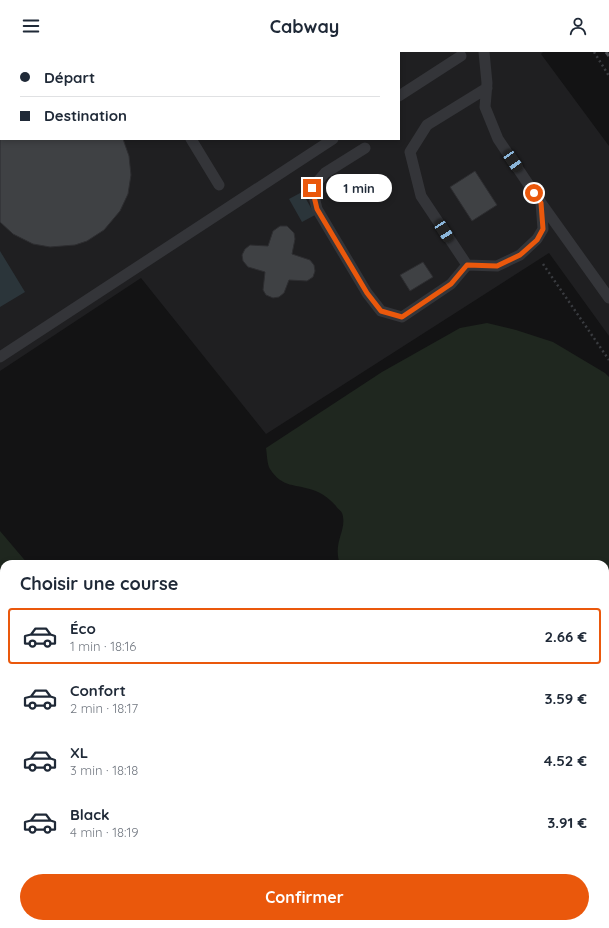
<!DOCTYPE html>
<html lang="fr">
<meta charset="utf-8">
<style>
:root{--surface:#fff;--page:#f2f2f3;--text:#1f2937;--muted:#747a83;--line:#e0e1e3;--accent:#ea580c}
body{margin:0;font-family:Quicksand,sans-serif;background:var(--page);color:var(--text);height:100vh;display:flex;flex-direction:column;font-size:15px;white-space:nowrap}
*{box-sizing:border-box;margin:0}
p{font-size:13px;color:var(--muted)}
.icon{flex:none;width:22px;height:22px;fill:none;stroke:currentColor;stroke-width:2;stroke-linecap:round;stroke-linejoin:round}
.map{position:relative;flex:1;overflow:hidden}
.side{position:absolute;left:0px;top:508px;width:609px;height:368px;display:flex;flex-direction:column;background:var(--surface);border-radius:12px 12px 0 0;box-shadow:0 2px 6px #0003}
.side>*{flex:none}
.top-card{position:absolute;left:0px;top:0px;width:400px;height:88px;box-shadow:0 2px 6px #0003;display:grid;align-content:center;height:88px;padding:0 20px;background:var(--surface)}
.end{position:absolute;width:18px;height:18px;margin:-9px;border:5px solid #ea580c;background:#fff;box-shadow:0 0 0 2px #fff}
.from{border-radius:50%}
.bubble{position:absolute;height:28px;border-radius:14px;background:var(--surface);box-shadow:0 2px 6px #0003;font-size:13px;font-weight:800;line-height:28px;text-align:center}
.car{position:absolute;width:12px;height:24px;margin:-12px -6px;border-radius:5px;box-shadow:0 0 3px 1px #0007;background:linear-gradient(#222 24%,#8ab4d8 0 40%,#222 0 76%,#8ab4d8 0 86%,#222 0)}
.top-card b{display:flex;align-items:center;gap:14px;height:38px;font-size:15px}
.top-card b+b{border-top:1px solid var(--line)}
.top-card i{width:10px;height:10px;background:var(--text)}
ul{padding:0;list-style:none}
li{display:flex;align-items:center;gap:12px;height:56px;margin:0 8px 6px;padding:0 12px;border:2px solid transparent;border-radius:4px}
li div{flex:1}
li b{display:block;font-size:15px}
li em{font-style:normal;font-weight:800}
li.selected{border-color:var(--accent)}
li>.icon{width:36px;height:36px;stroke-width:1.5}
h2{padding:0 20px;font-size:18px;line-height:48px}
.action{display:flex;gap:8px;margin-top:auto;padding:8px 20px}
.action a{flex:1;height:46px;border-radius:24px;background:var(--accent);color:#fff;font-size:16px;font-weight:800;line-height:46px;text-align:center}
header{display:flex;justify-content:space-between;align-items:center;height:52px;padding:0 20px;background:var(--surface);font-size:18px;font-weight:800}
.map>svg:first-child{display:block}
.built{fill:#1f1f21;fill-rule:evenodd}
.green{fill:#1f271f}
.water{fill:#2b353a}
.building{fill:#3f4144;stroke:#2d2d30}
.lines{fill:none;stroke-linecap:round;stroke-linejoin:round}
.path{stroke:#3a3c40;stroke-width:2.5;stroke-dasharray:2 3;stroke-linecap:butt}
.service{stroke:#343539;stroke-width:11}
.rail{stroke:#4a4d52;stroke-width:3;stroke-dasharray:5 4;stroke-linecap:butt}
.route{stroke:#ea580c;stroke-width:5}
</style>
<header><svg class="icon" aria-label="menu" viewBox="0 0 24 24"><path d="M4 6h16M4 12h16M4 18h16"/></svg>Cabway<svg class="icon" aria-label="person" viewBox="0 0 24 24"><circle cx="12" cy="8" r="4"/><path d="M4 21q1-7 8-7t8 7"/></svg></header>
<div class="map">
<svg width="609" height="876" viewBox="0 0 609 876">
<rect width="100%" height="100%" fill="#131314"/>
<path class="built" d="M 0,0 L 543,0 L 541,2 L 609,94 L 609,284 L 549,201 L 266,382 L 141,226 L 0,319 ZM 1,1 L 399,1 L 399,87 L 1,87 Z"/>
<path class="green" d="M 487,271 L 516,278 L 553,290 L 605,321 L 609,325 L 609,788 L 605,790 L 605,512 L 340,512 C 332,490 348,478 342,461 C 341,459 337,456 336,454 C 330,447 322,441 313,438 C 296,432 282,436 270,417 C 267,412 267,402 266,396 L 382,320 L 460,276 Z
M 0,479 L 28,512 L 4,512 L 4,697 L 0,698 Z
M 0,858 L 4,864 L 4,872 L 8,872 L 11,876 L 0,876 Z
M 84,872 L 264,872 L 267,876 L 86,876 Z
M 289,872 L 482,872 L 476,876 L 292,876 Z"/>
<path class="water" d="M 0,0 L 58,0 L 1,1 L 0,35 Z
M 302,140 L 315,163 L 302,170 L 289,147 Z
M 0,199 L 25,240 L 0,255 Z"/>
<path class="building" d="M 0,87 L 123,87 L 129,104 L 131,123 L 128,142 L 120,159 L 104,178 L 87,189 L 75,193 L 50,195 L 33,192 L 13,182 L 0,170 Z
M 475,119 L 497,153 L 472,169 L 450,135 Z
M 280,174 L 287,174 L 294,181 L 295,187 L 292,202 L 310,208 L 314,213 L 315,219 L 313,225 L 307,229 L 289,228 L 284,241 L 279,245 L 273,246 L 266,243 L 263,238 L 265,220 L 248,215 L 243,209 L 242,203 L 245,197 L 250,193 L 268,194 L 273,179 Z
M 423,210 L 433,225 L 410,239 L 400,223 Z"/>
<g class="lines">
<path class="path" d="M 594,0 L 609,24
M 543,212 L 609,308
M 0,707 L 4,707
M 275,872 L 277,876"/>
<path class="service" d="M 138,0 L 139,1
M 484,0 L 487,31 L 485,55 L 498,87 L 541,151 L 609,246
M 399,44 L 461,4
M 191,87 L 219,133
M 365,96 L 325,121 L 312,136 L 317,157 L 367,241 L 381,259 L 402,265 L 451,232 L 467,213
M 467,213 L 421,144 L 410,100 L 427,73 L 487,36
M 467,213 L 497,214 L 520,203 L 537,187 L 543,177 L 541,151
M 0,305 L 333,87"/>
<path class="rail" d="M 606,0 L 609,4"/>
</g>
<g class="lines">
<path class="route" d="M 312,136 L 317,157 L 367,241 L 381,259 L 402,265 L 451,232 L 467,213 L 497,214 L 520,203 L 537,188 L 543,177 L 541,151 L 534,141"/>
</g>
</svg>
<i class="end from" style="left:534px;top:141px"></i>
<i class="end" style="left:312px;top:136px"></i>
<div class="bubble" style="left:326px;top:122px;width:66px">1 min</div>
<i class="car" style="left:513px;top:109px;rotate:146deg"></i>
<i class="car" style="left:444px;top:179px;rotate:147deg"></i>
<div class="top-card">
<b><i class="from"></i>Départ</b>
<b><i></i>Destination</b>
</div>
<section class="side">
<h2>Choisir une course</h2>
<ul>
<li class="selected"><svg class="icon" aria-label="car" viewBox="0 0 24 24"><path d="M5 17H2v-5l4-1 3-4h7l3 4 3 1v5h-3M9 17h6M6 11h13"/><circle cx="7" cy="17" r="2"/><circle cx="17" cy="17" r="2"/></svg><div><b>Éco</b><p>1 min · 18:16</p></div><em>2.66 €</em></li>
<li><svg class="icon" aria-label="car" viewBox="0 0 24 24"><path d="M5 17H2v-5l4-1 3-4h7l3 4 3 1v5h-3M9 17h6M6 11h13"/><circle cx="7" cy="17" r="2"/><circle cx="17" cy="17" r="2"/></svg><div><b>Confort</b><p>2 min · 18:17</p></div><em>3.59 €</em></li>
<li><svg class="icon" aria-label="car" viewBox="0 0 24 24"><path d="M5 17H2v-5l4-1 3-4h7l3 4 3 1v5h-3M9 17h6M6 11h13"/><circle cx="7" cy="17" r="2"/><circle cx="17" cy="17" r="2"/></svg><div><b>XL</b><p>3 min · 18:18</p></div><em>4.52 €</em></li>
<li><svg class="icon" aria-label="car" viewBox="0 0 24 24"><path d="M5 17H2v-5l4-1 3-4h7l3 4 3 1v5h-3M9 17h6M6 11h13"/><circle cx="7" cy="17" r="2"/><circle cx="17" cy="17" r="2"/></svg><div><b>Black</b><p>4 min · 18:19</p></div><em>3.91 €</em></li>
</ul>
<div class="action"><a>Confirmer</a></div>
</section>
</div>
